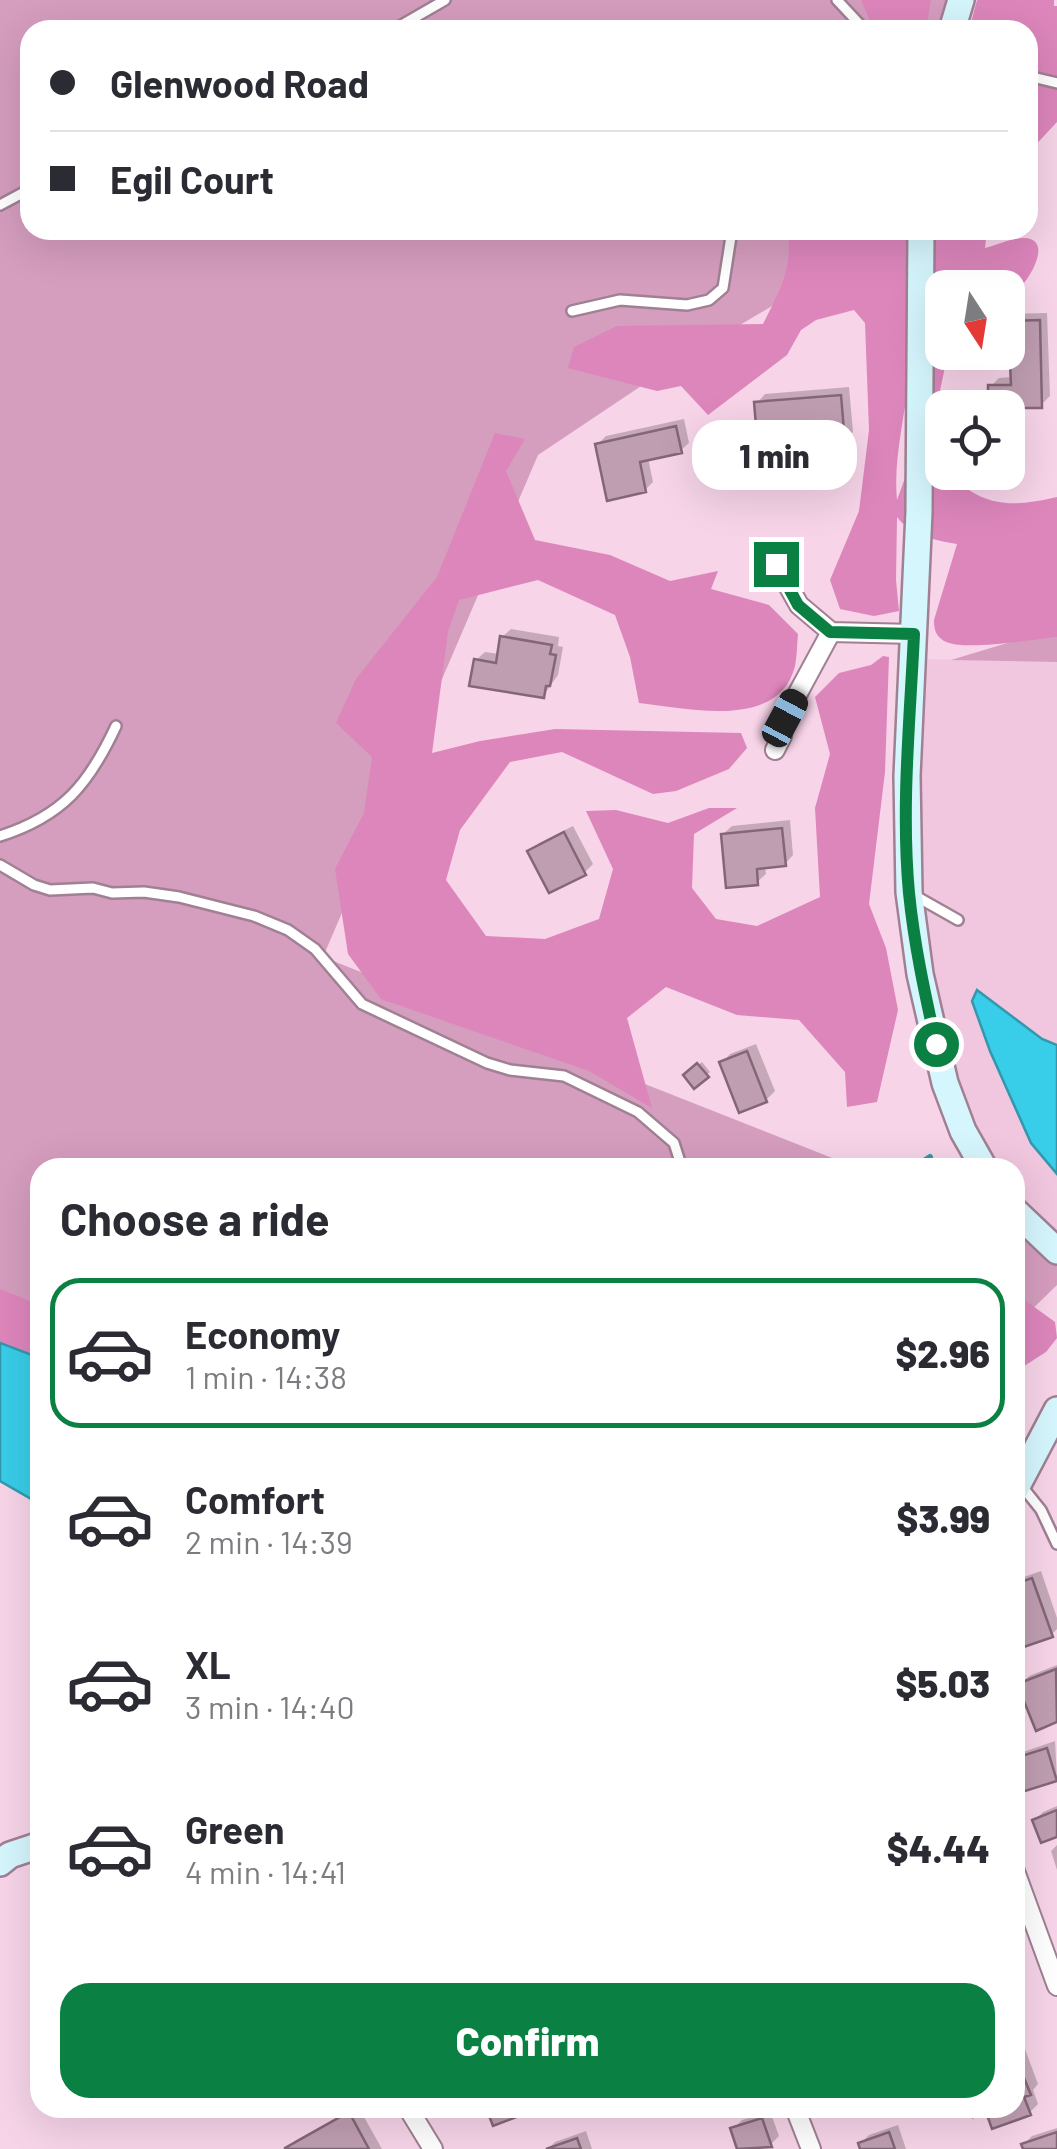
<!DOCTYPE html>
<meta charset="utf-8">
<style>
:root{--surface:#fff;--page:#f2f2f3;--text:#2b2b33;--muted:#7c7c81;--line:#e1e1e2;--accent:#0b8043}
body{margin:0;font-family:Barlow,sans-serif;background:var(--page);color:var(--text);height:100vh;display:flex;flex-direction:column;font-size:38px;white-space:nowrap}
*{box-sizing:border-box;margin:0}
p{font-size:32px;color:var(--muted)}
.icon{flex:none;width:55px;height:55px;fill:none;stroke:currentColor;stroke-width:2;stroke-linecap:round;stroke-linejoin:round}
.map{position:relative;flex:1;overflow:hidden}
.sheet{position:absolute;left:30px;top:1158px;width:995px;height:960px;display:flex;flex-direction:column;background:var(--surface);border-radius:30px;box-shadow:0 10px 40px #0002}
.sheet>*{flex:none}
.top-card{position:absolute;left:20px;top:20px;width:1018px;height:220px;border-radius:30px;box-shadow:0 10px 40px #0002;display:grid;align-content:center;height:220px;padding:0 30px;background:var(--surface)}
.needle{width:65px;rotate:168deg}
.buttons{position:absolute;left:925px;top:270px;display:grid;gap:20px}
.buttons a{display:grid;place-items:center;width:100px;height:100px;border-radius:20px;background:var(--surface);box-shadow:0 10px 40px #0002;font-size:50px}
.end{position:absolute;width:45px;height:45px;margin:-22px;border:12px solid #0b8043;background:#fff;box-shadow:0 0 0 5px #fff}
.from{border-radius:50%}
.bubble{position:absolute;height:70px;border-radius:30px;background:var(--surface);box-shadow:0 10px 40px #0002;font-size:32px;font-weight:800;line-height:70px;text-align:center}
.car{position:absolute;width:30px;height:60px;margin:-30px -15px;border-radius:12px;box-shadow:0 0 8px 2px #0007;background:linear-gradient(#222 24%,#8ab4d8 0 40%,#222 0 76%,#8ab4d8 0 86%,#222 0)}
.top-card b{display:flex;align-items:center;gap:35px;height:95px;font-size:38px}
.top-card b+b{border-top:2px solid var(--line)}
.top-card i{width:25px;height:25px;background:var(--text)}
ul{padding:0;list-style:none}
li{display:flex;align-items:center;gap:30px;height:150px;margin:0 20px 15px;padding:0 10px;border:5px solid transparent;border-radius:30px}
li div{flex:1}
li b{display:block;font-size:38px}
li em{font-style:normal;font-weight:800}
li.on{border-color:var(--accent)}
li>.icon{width:90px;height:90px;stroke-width:1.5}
h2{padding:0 30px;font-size:45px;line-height:120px}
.primary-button{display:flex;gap:20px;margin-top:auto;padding:20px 30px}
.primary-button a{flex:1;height:115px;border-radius:30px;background:var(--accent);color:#fff;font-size:40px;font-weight:800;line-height:115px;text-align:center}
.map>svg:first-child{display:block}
.built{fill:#f1c6df}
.green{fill:#d59dbe}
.forest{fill:#dd86bc;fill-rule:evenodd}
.water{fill:#38cde8;stroke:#3398ad;stroke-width:2.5}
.shadow{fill:#0003}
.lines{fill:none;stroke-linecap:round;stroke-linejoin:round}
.stream{stroke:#3398ad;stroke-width:6}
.building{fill:#bf9eb1;stroke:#846678;stroke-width:2.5}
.lane-casing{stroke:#a08093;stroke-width:14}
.street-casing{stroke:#a08093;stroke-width:22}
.secondary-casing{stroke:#a08093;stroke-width:30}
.lane{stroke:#fff;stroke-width:9}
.street{stroke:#fff;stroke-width:18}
.secondary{stroke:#d6f6fd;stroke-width:25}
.route{stroke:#0b8043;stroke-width:12}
</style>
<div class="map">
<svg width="1057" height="2149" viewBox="0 0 1057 2149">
<rect width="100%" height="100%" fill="#f7d4e8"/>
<path class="built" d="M 913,659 L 1057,662 L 1057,1251 L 1015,1211 L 1015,1168 L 984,1167 L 920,974 Z"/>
<path class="green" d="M 0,0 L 952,0 L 943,30 L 30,30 L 30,230 L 855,230 L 789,296 L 677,362 L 538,455 L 323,957 L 855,1167 L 40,1168 L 40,1435 L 0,1438 Z
M 1057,628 L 1057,662 L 951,660 Z
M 1015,1231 L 1057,1251 L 1057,1285 L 1015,1326 Z"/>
<path class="forest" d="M 861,0 L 931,0 L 926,30 L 874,30 Z
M 977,0 L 1054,0 L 1054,6 L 1057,6 L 1057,122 L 1028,153 L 1028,30 L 969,30 Z
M 787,230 L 987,230 L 985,248 C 997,245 1011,238 1024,238 C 1057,239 1025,289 1008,299 L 1008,288 L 942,288 L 945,367 L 934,419 L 942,472 L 948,473 C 983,507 1010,508 1057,497 L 1057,637 C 1032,639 964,652 944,641 C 936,636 934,630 934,620 L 957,544 C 934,540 912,536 897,517 L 896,580 L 899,611 L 874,616 L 840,609 L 830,580 L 859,511 L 869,430 L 865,323 L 854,310 L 816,320 L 801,330 L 787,355 L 708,415 L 681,386 L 657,391 L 568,368 L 574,347 L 617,326 L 763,324 C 779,292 794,267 787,230 ZM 909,376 L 909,467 L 897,500 C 893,459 905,418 909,376 Z
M 495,433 L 525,439 L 506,471 L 535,540 L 610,555 L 670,581 L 718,571 L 711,589 L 769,605 L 798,634 C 797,644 797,656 795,666 C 779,731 686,708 639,703 L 630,657 L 615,615 L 538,580 L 459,600 L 448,632 L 432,753 L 480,741 L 555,729 L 741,733 L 747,748 L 729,769 L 676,791 L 653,794 L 562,752 L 510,762 L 460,830 L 446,880 L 486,936 L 545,939 L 599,919 L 613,869 L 586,811 L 616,810 L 668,823 L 709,808 L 737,808 L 694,834 L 692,888 L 716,919 L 757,926 L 820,897 L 815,808 L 830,754 L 815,697 L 839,673 L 871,665 L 883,656 L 889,657 L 885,772 L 869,904 L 886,948 L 898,1010 L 877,1102 L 847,1107 L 845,1072 L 799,1020 L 737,1015 L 666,987 L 627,1018 L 652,1108 L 589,1071 L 381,999 L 348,954 L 335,869 L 364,813 L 372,757 L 336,723 L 356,679 L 437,577 Z
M 0,1289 L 40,1305 L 40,1358 L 0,1343 Z
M 1015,1293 L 1055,1322 L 1057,1338 L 1046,1352 L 1015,1372 Z"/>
<path class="water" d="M 977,990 L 1042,1039 L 1057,1045 L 1057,1174 L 1031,1143 L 990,1051 L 972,1001 Z
M 0,1343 L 40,1358 L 40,1504 L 0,1481 Z"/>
<path class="shadow" d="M 1047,313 L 1050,396 L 1041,405 L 991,386 L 999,378 L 1013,377 L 1013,346 L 1008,346 L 1008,314 Z
M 849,387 L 853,432 L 844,441 L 757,403 L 765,394 Z
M 684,419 L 689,443 L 680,451 L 648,458 L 653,482 L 645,490 L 598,444 L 606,436 Z
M 511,629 L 559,637 L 558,646 L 563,647 L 558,675 L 543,696 L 476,660 L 485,652 L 500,654 L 502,637 Z
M 790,820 L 793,855 L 785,864 L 765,866 L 766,874 L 757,882 L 723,834 L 732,826 Z
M 573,826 L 593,864 L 584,873 L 531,852 L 539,843 Z
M 756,1044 L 775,1091 L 766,1100 L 741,1110 L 722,1063 L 730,1054 Z
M 702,1062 L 710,1072 L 695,1085 L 686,1075 Z
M 1041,1571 L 1057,1618 L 1057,1629 L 1051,1635 L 1015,1648 L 1015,1580 Z
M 1057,1665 L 1057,1720 L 1037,1727 L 1020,1685 L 1029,1676 Z
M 1055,1741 L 1057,1778 L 1024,1789 L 1015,1760 L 1023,1752 Z
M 1057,1806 L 1057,1834 L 1035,1820 L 1043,1812 Z
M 1057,1845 L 1057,1870 L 1051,1851 Z
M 1016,2045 L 1018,2051 L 1025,2049 L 1038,2084 L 1033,2090 L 1038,2104 L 1029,2113 L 988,2109 L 975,2114 L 972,2108 L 1015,2108 Z
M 354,2108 L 359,2108 L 382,2149 L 288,2149 L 296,2140 Z
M 770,2111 L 779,2136 L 770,2145 L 740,2149 L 733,2129 L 742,2120 Z
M 898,2125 L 906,2149 L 862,2149 L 860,2144 L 869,2135 Z
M 1057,2128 L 1057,2149 L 1025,2149 L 1024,2144 L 1032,2136 Z
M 586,2131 L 592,2149 L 548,2149 L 555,2142 Z"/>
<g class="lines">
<path class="stream" d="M 923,1168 L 921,1163 L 930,1157"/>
</g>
<path class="building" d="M 1040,320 L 1042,408 L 988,408 L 988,385 L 1011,385 L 1008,321 Z
M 841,395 L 845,443 L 758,450 L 754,402 Z
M 676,426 L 682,453 L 640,462 L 646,492 L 607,501 L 595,444 Z
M 500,636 L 552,645 L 550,654 L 556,655 L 550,686 L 546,686 L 544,698 L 469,686 L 474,659 L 496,663 Z
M 782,828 L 786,866 L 757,869 L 758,885 L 726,888 L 721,834 Z
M 564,832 L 586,875 L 549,893 L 527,851 Z
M 747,1051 L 767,1102 L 739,1113 L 719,1062 Z
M 697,1063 L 709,1077 L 694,1089 L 683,1075 Z
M 1032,1578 L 1053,1637 L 1015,1650 L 1015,1584 Z
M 1056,1669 L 1057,1722 L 1036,1731 L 1017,1684 Z
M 1047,1748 L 1057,1781 L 1022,1792 L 1015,1758 Z
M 1057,1810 L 1057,1837 L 1041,1843 L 1032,1820 Z
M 1015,2056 L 1031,2095 L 1024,2097 L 1031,2115 L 992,2129 L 986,2112 L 973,2117 L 970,2108 L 1015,2108 Z
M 486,2108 L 534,2108 L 535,2110 L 493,2126 Z
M 349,2112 L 369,2149 L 285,2149 L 285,2148 Z
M 762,2118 L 772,2147 L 737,2149 L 730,2128 Z
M 889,2132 L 895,2149 L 860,2149 L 858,2143 Z
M 1057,2132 L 1057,2149 L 1023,2149 L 1021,2144 Z
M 577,2138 L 581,2149 L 546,2149 Z"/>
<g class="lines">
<defs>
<path id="lane" d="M 837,0 L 865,30
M 393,30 L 445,0
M 1028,76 L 1057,83
M 0,205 L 30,189
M 572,311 L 620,300 L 687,305 L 709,300 L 723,288 L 732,230
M 0,836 C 63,816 89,784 116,726
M 0,865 L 34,885 L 50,890 L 93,888 L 112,893 L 144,892 L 179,897 L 254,916 L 288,930 L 315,949 L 362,1004 L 487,1063 L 510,1070 L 564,1076 L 638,1112 L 674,1143 L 682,1168
M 912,894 L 958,920
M 1021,1485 L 1041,1510 L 1057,1544"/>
<path id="street" d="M 776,564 L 799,605 L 831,632 L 914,634
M 775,750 L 782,736 L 785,717 L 831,632
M 1015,1871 L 1057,1986
M 408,2108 L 433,2149
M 795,2108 L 811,2149"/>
<path id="secondary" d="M 952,30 L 961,0
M 921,230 L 919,512 L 907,776 L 909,892 L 920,974 L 945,1083 L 963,1131 L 984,1168
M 1015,1211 L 1057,1251
M 1015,1490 L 1057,1410
M 0,1863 L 10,1855 L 40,1845"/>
</defs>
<use href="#lane" class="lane-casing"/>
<use href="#street" class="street-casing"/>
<use href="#secondary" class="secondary-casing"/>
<use href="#lane" class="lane"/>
<use href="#street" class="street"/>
<use href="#secondary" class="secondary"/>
</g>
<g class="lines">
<path class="route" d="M 776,564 L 798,605 L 830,632 L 914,634 C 910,720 901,807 909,893 C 914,944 925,994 936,1044"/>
</g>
</svg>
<div class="buttons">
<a><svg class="needle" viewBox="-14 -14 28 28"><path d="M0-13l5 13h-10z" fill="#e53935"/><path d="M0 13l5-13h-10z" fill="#7c7c81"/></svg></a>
<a><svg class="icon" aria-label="locate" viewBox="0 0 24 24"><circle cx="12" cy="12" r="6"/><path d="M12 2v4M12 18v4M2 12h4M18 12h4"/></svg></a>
</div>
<i class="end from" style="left:936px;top:1044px"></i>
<i class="end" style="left:776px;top:564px"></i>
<div class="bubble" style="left:692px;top:420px;width:165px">1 min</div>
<i class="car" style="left:785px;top:718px;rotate:28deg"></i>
<div class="top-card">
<b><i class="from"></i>Glenwood Road</b>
<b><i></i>Egil Court</b>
</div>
<section class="sheet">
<h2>Choose a ride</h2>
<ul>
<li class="on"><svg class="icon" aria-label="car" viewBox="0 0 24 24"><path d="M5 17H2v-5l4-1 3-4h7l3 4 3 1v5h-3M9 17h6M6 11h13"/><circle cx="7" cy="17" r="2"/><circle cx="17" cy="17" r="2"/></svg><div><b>Economy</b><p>1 min · 14:38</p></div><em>$2.96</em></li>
<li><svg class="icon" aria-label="car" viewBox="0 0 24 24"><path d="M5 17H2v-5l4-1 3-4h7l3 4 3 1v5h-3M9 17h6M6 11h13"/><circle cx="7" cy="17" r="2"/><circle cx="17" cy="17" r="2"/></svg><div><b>Comfort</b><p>2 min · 14:39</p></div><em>$3.99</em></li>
<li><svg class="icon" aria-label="car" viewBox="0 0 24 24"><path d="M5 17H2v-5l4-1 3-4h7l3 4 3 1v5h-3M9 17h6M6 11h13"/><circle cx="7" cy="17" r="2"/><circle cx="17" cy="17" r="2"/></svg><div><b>XL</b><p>3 min · 14:40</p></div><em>$5.03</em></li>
<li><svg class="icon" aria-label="car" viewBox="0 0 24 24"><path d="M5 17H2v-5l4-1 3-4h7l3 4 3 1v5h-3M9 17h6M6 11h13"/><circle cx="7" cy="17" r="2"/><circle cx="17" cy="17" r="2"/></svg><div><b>Green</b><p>4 min · 14:41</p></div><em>$4.44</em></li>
</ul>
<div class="primary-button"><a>Confirm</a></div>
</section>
</div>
